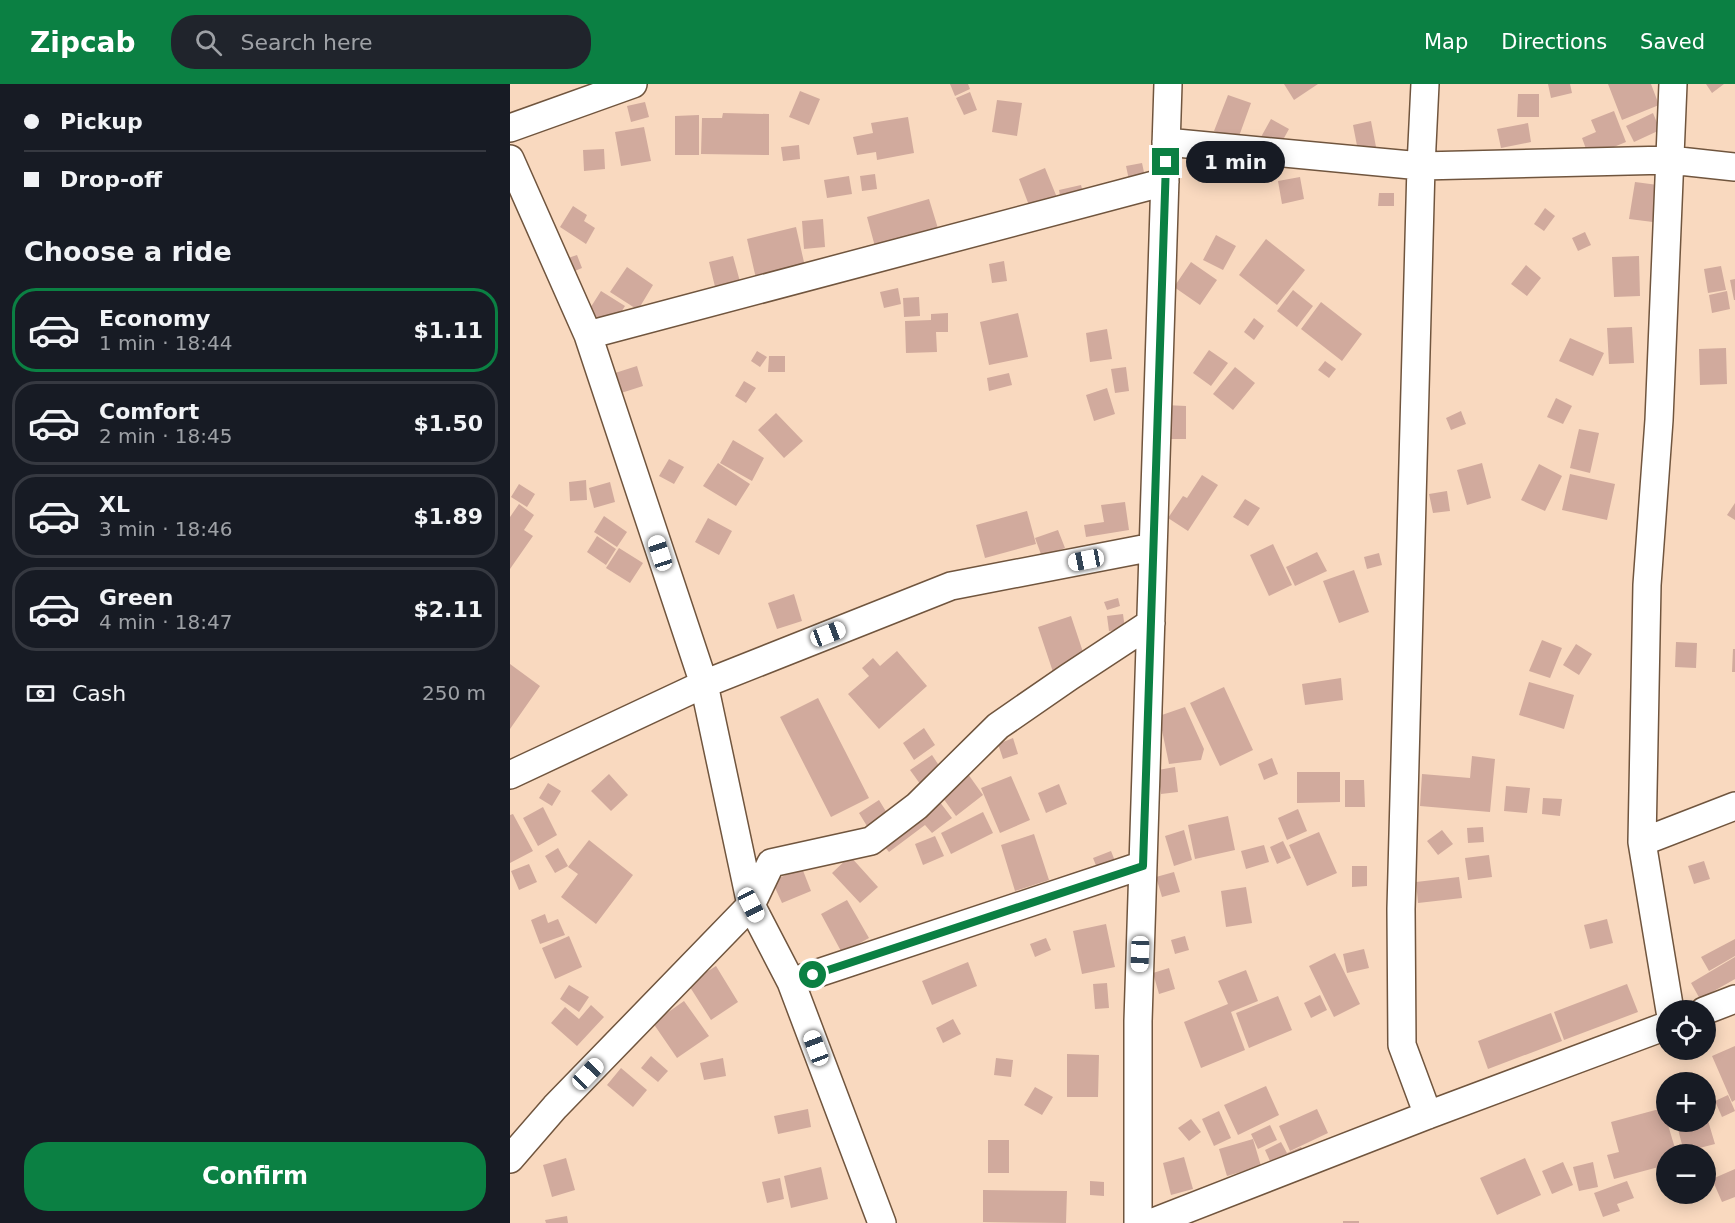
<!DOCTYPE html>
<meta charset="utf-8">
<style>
:root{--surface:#171b24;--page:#20242c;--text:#f1f3f6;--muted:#9ea1a6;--line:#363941;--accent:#0b8043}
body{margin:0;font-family:"DejaVu Sans",sans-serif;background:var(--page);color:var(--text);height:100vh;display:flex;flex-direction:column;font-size:22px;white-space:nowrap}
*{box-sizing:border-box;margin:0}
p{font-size:20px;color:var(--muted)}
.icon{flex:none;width:33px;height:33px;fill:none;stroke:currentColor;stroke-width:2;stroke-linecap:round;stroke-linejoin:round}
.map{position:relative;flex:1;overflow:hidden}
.panel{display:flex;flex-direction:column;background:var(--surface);width:510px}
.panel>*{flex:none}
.guide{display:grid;align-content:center;height:132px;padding:0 24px;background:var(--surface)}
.buttons{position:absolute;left:1146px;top:916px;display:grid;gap:12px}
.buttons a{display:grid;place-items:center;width:60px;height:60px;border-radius:50%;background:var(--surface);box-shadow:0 3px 15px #0003;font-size:30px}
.end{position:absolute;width:27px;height:27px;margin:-14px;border:8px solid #0b8043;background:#fff;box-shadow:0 0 0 3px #fff}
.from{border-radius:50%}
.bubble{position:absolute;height:42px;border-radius:21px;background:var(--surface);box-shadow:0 3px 15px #0003;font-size:20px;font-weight:700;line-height:42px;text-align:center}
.car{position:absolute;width:18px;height:36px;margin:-18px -9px;border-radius:8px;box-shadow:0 0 4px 2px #0007;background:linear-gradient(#fff 24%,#345 0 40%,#fff 0 76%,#345 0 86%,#fff 0)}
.guide b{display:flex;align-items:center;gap:21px;height:57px;font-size:22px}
.guide b+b{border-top:2px solid var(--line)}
.guide i{width:15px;height:15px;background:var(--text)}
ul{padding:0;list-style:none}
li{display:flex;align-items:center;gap:18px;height:84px;margin:0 12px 9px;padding:0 12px;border:3px solid var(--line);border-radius:24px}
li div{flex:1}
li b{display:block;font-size:22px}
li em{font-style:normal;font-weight:700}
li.selected{border-color:var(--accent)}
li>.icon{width:54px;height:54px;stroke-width:1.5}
h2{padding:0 24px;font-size:27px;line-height:72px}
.pay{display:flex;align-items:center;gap:15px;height:66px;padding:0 24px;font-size:22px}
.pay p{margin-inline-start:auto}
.cta{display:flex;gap:12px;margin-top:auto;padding:12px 24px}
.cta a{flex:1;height:69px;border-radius:24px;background:var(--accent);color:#fff;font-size:24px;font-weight:700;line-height:69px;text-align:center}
header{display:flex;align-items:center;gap:36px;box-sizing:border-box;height:84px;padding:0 30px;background:var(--accent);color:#fff}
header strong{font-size:28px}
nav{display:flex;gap:33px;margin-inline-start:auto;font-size:21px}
.search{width:420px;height:54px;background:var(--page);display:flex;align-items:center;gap:15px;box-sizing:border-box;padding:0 21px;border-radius:24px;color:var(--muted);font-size:22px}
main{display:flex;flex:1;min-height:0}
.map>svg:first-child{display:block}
.building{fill:#d1aa9d}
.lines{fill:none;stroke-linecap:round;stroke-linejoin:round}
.minor-casing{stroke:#70553e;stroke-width:30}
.minor{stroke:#fff;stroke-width:27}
.route{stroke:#0b8043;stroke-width:8}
</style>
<header>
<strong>Zipcab</strong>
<div class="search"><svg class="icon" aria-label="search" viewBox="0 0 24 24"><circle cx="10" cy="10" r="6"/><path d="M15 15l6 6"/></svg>Search here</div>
<nav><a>Map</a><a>Directions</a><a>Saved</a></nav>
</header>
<main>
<section class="panel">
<div class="guide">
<b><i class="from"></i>Pickup</b>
<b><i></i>Drop-off</b>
</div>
<h2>Choose a ride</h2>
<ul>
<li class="selected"><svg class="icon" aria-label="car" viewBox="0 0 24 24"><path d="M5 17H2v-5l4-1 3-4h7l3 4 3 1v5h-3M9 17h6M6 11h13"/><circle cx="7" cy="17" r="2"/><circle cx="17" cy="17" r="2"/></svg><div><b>Economy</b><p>1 min · 18:44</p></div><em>$1.11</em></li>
<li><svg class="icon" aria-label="car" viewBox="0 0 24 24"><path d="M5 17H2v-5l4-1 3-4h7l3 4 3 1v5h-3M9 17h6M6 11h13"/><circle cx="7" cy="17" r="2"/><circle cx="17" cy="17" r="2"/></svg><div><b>Comfort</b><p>2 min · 18:45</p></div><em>$1.50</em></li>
<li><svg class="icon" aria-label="car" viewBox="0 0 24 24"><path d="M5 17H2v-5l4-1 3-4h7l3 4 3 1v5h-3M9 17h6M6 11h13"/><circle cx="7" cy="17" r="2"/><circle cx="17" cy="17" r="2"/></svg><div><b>XL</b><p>3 min · 18:46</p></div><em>$1.89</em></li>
<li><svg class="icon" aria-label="car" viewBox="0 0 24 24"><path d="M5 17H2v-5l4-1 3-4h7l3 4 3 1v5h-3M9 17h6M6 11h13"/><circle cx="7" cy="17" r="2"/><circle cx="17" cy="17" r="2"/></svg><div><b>Green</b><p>4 min · 18:47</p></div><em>$2.11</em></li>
</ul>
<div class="pay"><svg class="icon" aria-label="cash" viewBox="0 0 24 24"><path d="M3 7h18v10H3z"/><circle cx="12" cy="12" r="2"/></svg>Cash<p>250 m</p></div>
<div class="cta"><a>Confirm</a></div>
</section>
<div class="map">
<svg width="1225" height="1139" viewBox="0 0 1225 1139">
<rect width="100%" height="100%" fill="#f9d9bf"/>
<path class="building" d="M 440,0 L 458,0 L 460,5 L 445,12 Z
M 774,0 L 808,0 L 784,16 Z
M 1038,0 L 1060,0 L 1062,9 L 1041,14 Z
M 1098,0 L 1141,0 L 1149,21 L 1112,36 Z
M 1196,0 L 1214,0 L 1202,9 Z
M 290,7 L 310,15 L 299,41 L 279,33 Z
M 460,8 L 467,26 L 454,31 L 446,14 Z
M 1008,10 L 1029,10 L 1029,33 L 1007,33 Z
M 718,11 L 741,19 L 728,55 L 704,47 Z
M 487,16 L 512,19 L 507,52 L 482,48 Z
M 135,18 L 139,33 L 121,38 L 117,22 Z
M 1104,27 L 1116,58 L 1079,73 L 1072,54 L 1086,48 L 1081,36 Z
M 213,29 L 259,30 L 259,71 L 191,70 L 192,34 L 212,34 Z
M 1143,29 L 1150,46 L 1124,58 L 1116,42 Z
M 189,31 L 189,71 L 165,71 L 165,32 Z
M 398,33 L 404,69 L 367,76 L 366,68 L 347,71 L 343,53 L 363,49 L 361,39 Z
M 761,35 L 779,45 L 769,63 L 751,53 Z
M 861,37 L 867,68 L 849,72 L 843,41 Z
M 1018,39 L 1021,58 L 991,64 L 987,45 Z
M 134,43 L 141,77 L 111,82 L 105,48 Z
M 289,61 L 290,75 L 273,77 L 271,63 Z
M 94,65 L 95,85 L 74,87 L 73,66 Z
M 632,79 L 635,93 L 619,96 L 616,82 Z
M 535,84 L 550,121 L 523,132 L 509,95 Z
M 365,90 L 367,105 L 352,107 L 350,92 Z
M 339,92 L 342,110 L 317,114 L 314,96 Z
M 790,93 L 794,115 L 772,120 L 768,97 Z
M 1125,98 L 1148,101 L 1143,138 L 1119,135 Z
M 571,101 L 575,117 L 552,122 L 549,106 Z
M 869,109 L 884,109 L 884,122 L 868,122 Z
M 419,115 L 430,151 L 367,170 L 357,133 Z
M 63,122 L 77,131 L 74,137 L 85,144 L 76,160 L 50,143 Z
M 1035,124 L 1045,132 L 1034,147 L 1024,140 Z
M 313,135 L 315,163 L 294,165 L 292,137 Z
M 286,143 L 296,187 L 247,199 L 237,155 Z
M 1075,148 L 1081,161 L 1068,167 L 1062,154 Z
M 706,151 L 726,162 L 713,186 L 693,176 Z
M 756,155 L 795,186 L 767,221 L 729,191 Z
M 67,171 L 72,184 L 60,189 L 55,175 Z
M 223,172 L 232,205 L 207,211 L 199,178 Z
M 1129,172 L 1130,212 L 1104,213 L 1102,173 Z
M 494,177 L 497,197 L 482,199 L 479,180 Z
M 681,178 L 707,196 L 690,221 L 664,203 Z
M 1016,181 L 1031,194 L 1017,212 L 1001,200 Z
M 1211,182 L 1216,206 L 1198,209 L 1194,185 Z
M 117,183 L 143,201 L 128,226 L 100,208 Z
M 1225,195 L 1225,216 L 1224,216 L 1220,196 Z
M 388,204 L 391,220 L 374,224 L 370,208 Z
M 783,206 L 803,222 L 787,243 L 767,227 Z
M 91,207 L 115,222 L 101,244 L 77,229 Z
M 1217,207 L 1220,225 L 1202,229 L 1199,211 Z
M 409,213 L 410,232 L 394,233 L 393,214 Z
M 811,218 L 852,250 L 832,277 L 791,245 Z
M 438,229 L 438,248 L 426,248 L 427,268 L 396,269 L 395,237 L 421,236 L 421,230 Z
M 508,229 L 518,273 L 479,281 L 470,238 Z
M 744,234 L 754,242 L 744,256 L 734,248 Z
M 1122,243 L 1124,279 L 1099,280 L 1097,244 Z
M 597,245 L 602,275 L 580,278 L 576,249 Z
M 1060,254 L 1094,269 L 1083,292 L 1049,277 Z
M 1216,264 L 1217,300 L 1190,301 L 1189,265 Z
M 699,266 L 718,279 L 701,302 L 683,289 Z
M 247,267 L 257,273 L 250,283 L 241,277 Z
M 259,272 L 275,272 L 275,288 L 258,288 Z
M 815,277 L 826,285 L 819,294 L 808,286 Z
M 127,282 L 133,302 L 111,309 L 105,289 Z
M 616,283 L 619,307 L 605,309 L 601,285 Z
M 725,283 L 745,299 L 723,326 L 703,310 Z
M 499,289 L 502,301 L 479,307 L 477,294 Z
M 234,297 L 246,304 L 236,319 L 225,312 Z
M 597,304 L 605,330 L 584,337 L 576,311 Z
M 1046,314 L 1062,322 L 1053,340 L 1037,333 Z
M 655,321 L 676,322 L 676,355 L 655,355 Z
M 951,327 L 956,340 L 941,346 L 936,334 Z
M 266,329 L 293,357 L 274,374 L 248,346 Z
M 1069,345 L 1089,349 L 1080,389 L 1060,384 Z
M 223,356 L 254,374 L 242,397 L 210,379 Z
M 159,375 L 174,383 L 164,400 L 149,392 Z
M 208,379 L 240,400 L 226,422 L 193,402 Z
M 972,379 L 981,414 L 957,421 L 947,386 Z
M 1029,380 L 1052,392 L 1035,427 L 1011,416 Z
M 1060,390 L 1105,400 L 1097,436 L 1052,426 Z
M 692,391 L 708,401 L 678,447 L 658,434 L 673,412 L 677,414 Z
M 76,396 L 77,416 L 60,417 L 59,398 Z
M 100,398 L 105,418 L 84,424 L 79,404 Z
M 9,400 L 25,410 L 17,423 L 1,413 Z
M 937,407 L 940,427 L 923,429 L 919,410 Z
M 735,415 L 750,424 L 738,442 L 723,433 Z
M 615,418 L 619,446 L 576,453 L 574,441 L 594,438 L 591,421 Z
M 1225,419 L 1225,436 L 1217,431 Z
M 9,420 L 24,431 L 14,446 L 23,452 L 0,485 L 0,433 Z
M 517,427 L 526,460 L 475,474 L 466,441 Z
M 94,432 L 117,448 L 107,463 L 84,448 Z
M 198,434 L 222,447 L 209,471 L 185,458 Z
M 548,446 L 555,464 L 532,473 L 525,454 Z
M 87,452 L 106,465 L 96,481 L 77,468 Z
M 763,460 L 782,501 L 759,512 L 740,471 Z
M 109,464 L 133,479 L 120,499 L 96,484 Z
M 807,468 L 817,487 L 785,502 L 776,483 Z
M 869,469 L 872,481 L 857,485 L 854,473 Z
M 844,486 L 859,528 L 829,539 L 813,497 Z
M 284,510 L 292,537 L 267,545 L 258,519 Z
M 608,514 L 610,522 L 597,526 L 594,518 Z
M 613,530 L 615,545 L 599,547 L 597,532 Z
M 561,532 L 577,580 L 544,591 L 528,543 Z
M 1032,556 L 1052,564 L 1040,594 L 1019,587 Z
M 1166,558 L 1187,559 L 1186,584 L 1165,583 Z
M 1066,560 L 1082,570 L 1069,591 L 1053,581 Z
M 1223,565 L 1225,565 L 1225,588 L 1222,588 Z
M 387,567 L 417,602 L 369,645 L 338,610 L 359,592 L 352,584 L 363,574 L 370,582 Z
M 0,580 L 30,602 L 0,645 Z
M 831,594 L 833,616 L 795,621 L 792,600 Z
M 1019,598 L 1064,611 L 1054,645 L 1009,631 Z
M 714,603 L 743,666 L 710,682 L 680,619 Z
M 308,614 L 359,714 L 321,733 L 270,633 Z
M 675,623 L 694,665 L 691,676 L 659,680 L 649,632 Z
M 414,644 L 425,661 L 404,676 L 393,659 Z
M 503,654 L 508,670 L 493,675 L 488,660 Z
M 422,671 L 434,689 L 413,704 L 400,686 Z
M 962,672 L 985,675 L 980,728 L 910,722 L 912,690 L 960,694 Z
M 762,674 L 768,690 L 754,696 L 748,680 Z
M 665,683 L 668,708 L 651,710 L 648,686 Z
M 787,688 L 830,688 L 830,718 L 787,719 Z
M 99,690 L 118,711 L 101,727 L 81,707 Z
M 458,690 L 473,711 L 446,732 L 430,710 Z
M 501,692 L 520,736 L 490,749 L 471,704 Z
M 835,696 L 854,696 L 855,723 L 835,723 Z
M 38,699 L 51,707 L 42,722 L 29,714 Z
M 549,700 L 557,720 L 536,729 L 528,709 Z
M 996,702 L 1020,704 L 1017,729 L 994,727 Z
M 426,713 L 442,734 L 422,749 L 415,741 L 379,768 L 369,756 Z
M 1033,714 L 1052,715 L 1050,732 L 1032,730 Z
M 369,716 L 380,734 L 360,747 L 349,729 Z
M 33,723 L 47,751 L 28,762 L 13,734 Z
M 788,725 L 797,747 L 777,756 L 768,734 Z
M 473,728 L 483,749 L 441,770 L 431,749 Z
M 3,730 L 23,767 L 0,779 L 0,731 Z
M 718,732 L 725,766 L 685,775 L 678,741 Z
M 973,743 L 974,758 L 958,759 L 957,744 Z
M 674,746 L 682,776 L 664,782 L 655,752 Z
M 932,746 L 943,760 L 928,771 L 917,757 Z
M 809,748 L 827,789 L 797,802 L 779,761 Z
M 524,750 L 539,796 L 505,807 L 491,761 Z
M 425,752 L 434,772 L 413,781 L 405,760 Z
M 79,756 L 123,791 L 86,840 L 51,813 L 68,790 L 58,783 Z
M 773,757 L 781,774 L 767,780 L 760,763 Z
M 754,761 L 759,778 L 736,785 L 731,767 Z
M 48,764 L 58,782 L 45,789 L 35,772 Z
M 601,767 L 607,782 L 589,789 L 583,774 Z
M 979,771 L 982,793 L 958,796 L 955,774 Z
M 340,772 L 368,803 L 350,819 L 322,789 Z
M 1194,777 L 1200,795 L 1184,800 L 1178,782 Z
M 19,780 L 27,798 L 9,806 L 1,787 Z
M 842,782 L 857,782 L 857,802 L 842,803 Z
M 292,784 L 301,807 L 272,819 L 262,797 Z
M 664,788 L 670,808 L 652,813 L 646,793 Z
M 949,793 L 952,814 L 908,819 L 906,798 Z
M 736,803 L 742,839 L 716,843 L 711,807 Z
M 337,816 L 359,854 L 332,869 L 311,830 Z
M 35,830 L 38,839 L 48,835 L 55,851 L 30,860 L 21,836 Z
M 1097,835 L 1103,859 L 1080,865 L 1074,841 Z
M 596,840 L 605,883 L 572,890 L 563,847 Z
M 59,852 L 72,883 L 45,895 L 32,864 Z
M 675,852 L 679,866 L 665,870 L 661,856 Z
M 536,854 L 541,866 L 525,873 L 520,860 Z
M 1225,855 L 1225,872 L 1199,887 L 1191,873 Z
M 854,865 L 859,884 L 837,889 L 833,870 Z
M 825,869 L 850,920 L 824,933 L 799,882 Z
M 1225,873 L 1225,895 L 1190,915 L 1181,899 Z
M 458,878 L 467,902 L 422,921 L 412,897 Z
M 206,882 L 228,918 L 201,936 L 178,900 Z
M 659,884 L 665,905 L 649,910 L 643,889 Z
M 736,886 L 748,917 L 721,928 L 735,966 L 691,984 L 674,938 L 718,920 L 708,897 Z
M 597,899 L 599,924 L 585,925 L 583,900 Z
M 1117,900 L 1128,928 L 1054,956 L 1044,928 Z
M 59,901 L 79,913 L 69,928 L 50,915 Z
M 810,911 L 817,926 L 801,934 L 794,919 Z
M 768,912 L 782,946 L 739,964 L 726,929 Z
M 174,917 L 199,952 L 167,974 L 143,939 Z
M 81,921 L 94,933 L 67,962 L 41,939 L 55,923 L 69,935 Z
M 1041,929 L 1052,957 L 978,985 L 968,957 Z
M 443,935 L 451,950 L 433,959 L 426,944 Z
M 1225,962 L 1225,1016 L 1222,1018 L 1202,972 Z
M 557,970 L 589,971 L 588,1013 L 557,1013 Z
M 141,972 L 158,987 L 148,998 L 131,984 Z
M 213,974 L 216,992 L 194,996 L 190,979 Z
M 486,974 L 503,976 L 501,993 L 484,991 Z
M 111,984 L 137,1006 L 123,1023 L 97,1001 Z
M 756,1002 L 769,1031 L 728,1051 L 714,1021 Z
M 525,1003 L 543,1013 L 532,1031 L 514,1021 Z
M 1218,1011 L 1225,1027 L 1212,1033 L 1205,1017 Z
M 1153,1024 L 1167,1071 L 1156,1071 L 1156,1081 L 1104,1095 L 1097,1071 L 1109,1068 L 1101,1038 Z
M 298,1025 L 301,1043 L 268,1050 L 264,1032 Z
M 807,1025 L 818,1049 L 780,1067 L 769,1042 Z
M 709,1027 L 721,1054 L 704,1062 L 692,1035 Z
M 1196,1030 L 1205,1060 L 1174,1068 L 1166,1038 L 1196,1038 Z
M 681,1035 L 691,1048 L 679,1057 L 668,1044 Z
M 760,1041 L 767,1056 L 748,1065 L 741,1050 Z
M 743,1055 L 751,1082 L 717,1092 L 709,1065 Z
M 478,1056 L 499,1056 L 499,1089 L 478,1089 Z
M 771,1058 L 777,1069 L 791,1063 L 796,1071 L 764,1086 L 755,1066 Z
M 674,1073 L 683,1105 L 661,1111 L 653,1079 Z
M 56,1074 L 65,1106 L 42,1113 L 33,1081 Z
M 1015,1074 L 1031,1111 L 987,1131 L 970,1094 Z
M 1053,1078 L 1063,1101 L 1042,1110 L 1032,1087 Z
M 1083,1078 L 1088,1103 L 1069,1107 L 1063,1083 Z
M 311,1083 L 318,1115 L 281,1124 L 274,1092 Z
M 1225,1085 L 1225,1113 L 1212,1118 L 1202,1095 Z
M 270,1094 L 274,1115 L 257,1119 L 252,1098 Z
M 580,1097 L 594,1098 L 594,1112 L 580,1111 Z
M 1117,1097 L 1124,1114 L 1107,1120 L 1110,1127 L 1093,1133 L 1084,1109 Z
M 473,1106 L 557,1107 L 556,1139 L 473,1138 Z
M 57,1132 L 58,1139 L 36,1139 L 35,1136 Z
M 833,1137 L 849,1137 L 849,1139 L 833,1139 Z"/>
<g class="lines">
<defs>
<path id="minor" d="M 915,0 L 911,82 L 891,825 L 892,961 L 918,1031
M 0,44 L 123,0
M 656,58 L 911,82 L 1160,76 L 1225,83
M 0,75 L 78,251 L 194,600 L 241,821 L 281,898 L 372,1139
M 78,251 L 655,98
M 0,691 L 194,600 L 441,502 L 643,463
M 1132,758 L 1225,722
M 281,898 L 633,781
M 1160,927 L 1132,758 L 1137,501 L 1149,336 L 1163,0
M 1194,927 L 1225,915
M 0,1075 L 45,1023 L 241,821 L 261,779 L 361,757 L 407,722 L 488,642 L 559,593 L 641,539
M 628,1139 L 628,937 L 658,0
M 641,1139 L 918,1031 L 1156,942"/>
</defs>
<use href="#minor" class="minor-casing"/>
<use href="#minor" class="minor"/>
</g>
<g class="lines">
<path class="route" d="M 303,891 L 633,782 L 656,78"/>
</g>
</svg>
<div class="buttons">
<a><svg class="icon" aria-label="locate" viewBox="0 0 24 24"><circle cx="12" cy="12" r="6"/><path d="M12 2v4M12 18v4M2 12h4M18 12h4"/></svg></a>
<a>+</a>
<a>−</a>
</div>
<i class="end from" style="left:303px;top:891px"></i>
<i class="end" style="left:656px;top:78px"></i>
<div class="bubble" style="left:676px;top:57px;width:99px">1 min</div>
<i class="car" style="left:150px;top:469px;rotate:342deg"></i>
<i class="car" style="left:576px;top:476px;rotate:259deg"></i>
<i class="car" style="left:318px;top:550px;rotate:69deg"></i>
<i class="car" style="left:241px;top:821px;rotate:153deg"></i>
<i class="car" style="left:630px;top:870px;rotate:182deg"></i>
<i class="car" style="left:306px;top:964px;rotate:339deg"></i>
<i class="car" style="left:78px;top:990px;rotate:44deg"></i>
</div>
</main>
